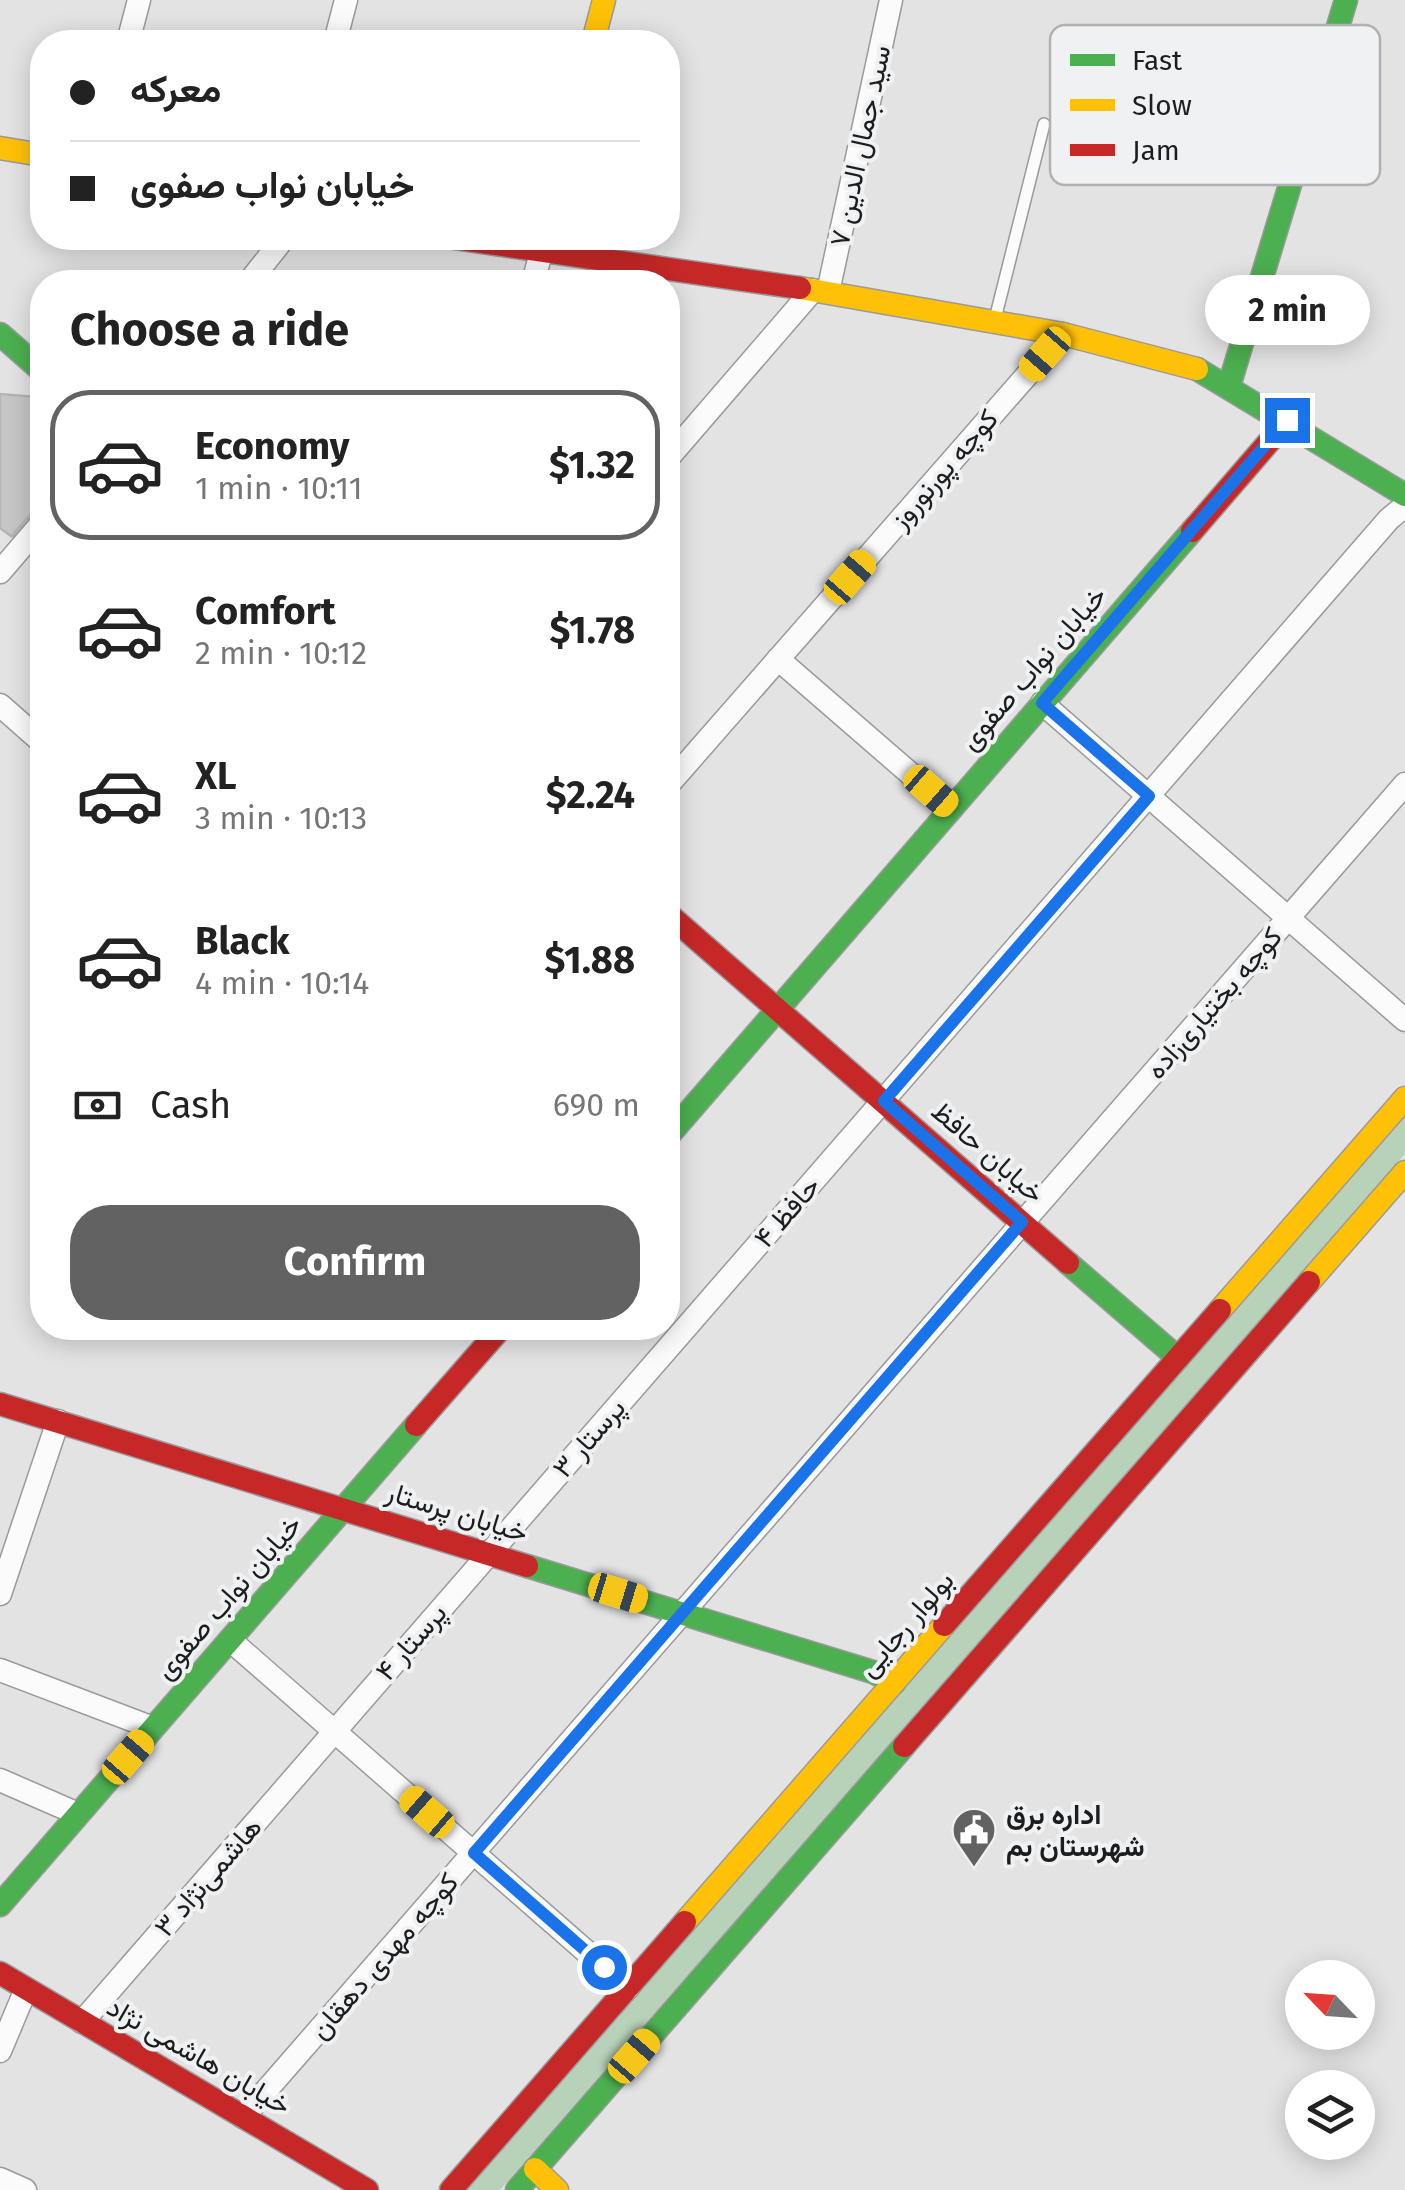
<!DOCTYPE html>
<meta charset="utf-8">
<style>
:root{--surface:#fff;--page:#f2f2f2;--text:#222;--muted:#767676;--line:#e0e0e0;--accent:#626263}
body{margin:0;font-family:"Fira Sans",Vazirmatn,sans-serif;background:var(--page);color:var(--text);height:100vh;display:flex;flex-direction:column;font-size:38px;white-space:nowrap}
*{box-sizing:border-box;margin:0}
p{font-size:32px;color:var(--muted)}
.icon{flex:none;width:55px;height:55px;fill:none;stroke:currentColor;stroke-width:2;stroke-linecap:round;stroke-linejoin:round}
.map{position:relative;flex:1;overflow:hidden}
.sheet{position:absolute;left:30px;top:270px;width:650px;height:1070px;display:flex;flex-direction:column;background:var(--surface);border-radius:40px;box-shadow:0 5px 25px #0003}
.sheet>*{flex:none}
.top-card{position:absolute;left:30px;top:30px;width:650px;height:220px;border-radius:40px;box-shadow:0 5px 25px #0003;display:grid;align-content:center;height:220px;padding:0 40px;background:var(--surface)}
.needle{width:65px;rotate:295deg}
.tools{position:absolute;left:1285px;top:1960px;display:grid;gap:20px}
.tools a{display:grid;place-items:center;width:90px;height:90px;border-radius:50%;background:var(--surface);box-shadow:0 5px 25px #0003;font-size:50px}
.end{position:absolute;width:45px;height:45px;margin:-22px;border:12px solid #1a73e8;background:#fff;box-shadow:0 0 0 5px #fff}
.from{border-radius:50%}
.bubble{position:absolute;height:70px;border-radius:35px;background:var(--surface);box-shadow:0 5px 25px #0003;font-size:32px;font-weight:700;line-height:70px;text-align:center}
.car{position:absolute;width:30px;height:60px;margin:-30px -15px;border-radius:12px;box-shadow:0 0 8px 2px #0007;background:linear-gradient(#f5c518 24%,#345 0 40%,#f5c518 0 76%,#345 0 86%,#f5c518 0)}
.top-card b{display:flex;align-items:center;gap:35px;height:95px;font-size:38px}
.top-card b+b{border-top:2px solid var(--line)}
.top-card i{width:25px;height:25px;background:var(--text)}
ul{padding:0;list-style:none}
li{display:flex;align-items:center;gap:30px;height:150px;margin:0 20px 15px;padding:0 20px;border:5px solid transparent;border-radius:40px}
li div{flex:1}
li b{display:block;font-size:38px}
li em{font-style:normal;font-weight:700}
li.selected{border-color:var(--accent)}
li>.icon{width:90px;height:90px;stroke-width:1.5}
h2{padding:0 40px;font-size:45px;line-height:120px}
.pay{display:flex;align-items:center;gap:25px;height:110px;padding:0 40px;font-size:38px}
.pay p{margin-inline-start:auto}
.cta{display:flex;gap:20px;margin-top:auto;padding:20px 40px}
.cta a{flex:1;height:115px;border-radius:40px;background:var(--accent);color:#fff;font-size:40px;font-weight:700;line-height:115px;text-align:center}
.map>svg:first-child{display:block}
.green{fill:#b8d1b9}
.shadow{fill:#0003}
.building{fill:#c6c6c7;stroke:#b5b5b6;stroke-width:2.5}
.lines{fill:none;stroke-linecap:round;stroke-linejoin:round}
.lane-casing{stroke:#9a9a9b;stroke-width:14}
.street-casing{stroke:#9a9a9b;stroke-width:25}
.fast-casing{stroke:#9a9a9b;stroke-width:25}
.slow-casing{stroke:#9a9a9b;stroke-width:25}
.jam-casing{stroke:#9a9a9b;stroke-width:25}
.lane{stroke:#fbfbfb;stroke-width:11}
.street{stroke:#fbfbfb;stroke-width:22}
.fast{stroke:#4caf50;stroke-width:22}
.slow{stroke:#ffc107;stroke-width:22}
.jam{stroke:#c62828;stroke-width:22}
.route{stroke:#1a73e8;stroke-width:12}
.labels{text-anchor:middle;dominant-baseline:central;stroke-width:8;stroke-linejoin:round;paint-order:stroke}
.street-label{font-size:28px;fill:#1c1d1e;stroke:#eff1f3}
.poi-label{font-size:28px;font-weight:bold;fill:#1c1d1e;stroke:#eff1f3;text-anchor:start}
.key{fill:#eff1f3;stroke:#b0b1b3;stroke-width:2.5}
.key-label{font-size:28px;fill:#1c1d1e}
</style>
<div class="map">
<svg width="1405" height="2190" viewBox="0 0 1405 2190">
<rect width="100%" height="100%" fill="#e3e3e4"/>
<path class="green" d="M 1405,1116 L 1405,1154 L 500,2190 L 467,2190 Z"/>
<path class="shadow" d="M 0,397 L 35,399 L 42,406 L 42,530 L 26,549 L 0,528 Z"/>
<path class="building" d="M 0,394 L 36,397 L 42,403 L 42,502 L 11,536 L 0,528 Z"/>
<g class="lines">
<defs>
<path id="lane" d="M 995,319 L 1044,124
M 38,1184 L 42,1179"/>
<path id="street" d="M 128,42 L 139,0
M 335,42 L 346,0
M 249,282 L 284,238
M 533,282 L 541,253
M 828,292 L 891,0
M 668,458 L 813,290
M 0,572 L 42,523
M 778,659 L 951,809
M 1042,703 L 1405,1020
M 0,705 L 42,742
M 668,785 L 1063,334
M 0,1594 L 58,1421
M 230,1640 L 628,1988
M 0,1670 L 153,1728
M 0,1780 L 78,1814
M 82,2022 L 1389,519 L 1405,506
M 0,2051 L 26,1989
M 243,2117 L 1405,784
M 0,2179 L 25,2190"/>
<path id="fast" d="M 0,334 L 42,371
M 1197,369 L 1405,495
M 1229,386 L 1346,0
M 668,1136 L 1192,531
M 1068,1263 L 1178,1358
M 527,1566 L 873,1672 L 894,1683
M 0,1905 L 416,1425
M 517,2190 L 904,1746"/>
<path id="slow" d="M 593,42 L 604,0
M 0,148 L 42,155
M 800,288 L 1063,334 L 1197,369
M 1309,1282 L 1405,1172
M 1220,1310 L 1405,1098
M 685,1922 L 944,1625
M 535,2169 L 557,2190"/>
<path id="jam" d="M 454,238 L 800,288
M 1192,531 L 1287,421
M 668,914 L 1068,1263
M 0,1404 L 527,1566
M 416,1425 L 501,1328
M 944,1625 L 1220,1310
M 904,1746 L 1309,1282
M 0,1973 L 367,2190
M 451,2190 L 685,1922"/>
</defs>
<use href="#lane" class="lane-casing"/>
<use href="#street" class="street-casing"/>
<use href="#fast" class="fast-casing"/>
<use href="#slow" class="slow-casing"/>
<use href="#jam" class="jam-casing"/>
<use href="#lane" class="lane"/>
<use href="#street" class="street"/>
<use href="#fast" class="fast"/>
<use href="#slow" class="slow"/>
<use href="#jam" class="jam"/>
</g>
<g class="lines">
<path class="route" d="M 604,1967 L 474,1853 L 1022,1222 L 884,1101 L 1149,796 L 1042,703 L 1287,420"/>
</g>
<defs>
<symbol id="civic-pin" viewBox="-11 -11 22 30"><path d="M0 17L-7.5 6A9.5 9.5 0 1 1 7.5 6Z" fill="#626263" stroke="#eff1f3"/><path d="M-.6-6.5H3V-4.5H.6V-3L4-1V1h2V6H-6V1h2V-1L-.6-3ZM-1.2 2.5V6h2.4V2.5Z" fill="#fff"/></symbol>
</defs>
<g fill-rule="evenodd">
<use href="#civic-pin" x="949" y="1805" width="50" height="68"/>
</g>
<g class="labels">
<g class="street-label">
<text transform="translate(860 146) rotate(-78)">سید جمال الدین ۷</text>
<text transform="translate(944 469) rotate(-49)">کوچه پورنوروز</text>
<text transform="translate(1033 668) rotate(-49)">خیابان نواب صفوی</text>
<text transform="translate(1214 1003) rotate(-49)">کوچه بختیاری‌زاده</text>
<text transform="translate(988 1152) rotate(41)">خیابان حافظ</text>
<text transform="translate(787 1212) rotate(-49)">حافظ ۴</text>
<text transform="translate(589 1438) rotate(-49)">پرستار ۳</text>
<text transform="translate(457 1512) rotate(17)">خیابان پرستار</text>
<text transform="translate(228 1597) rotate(-49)">خیابان نواب صفوی</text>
<text transform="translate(906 1624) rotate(-49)">بولوار رجایی</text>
<text transform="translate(411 1642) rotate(-49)">پرستار ۴</text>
<text transform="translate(208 1877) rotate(-49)">هاشمی‌نژاد ۳</text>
<text transform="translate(384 1956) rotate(-49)">کوچه مهدی دهقان</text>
<text transform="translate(199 2056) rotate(30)">خیابان هاشمی نژاد</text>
</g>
<g class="poi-label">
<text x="1006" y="1814">اداره برق<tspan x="1006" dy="32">شهرستان بم</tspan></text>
</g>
</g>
<rect x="1050" y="25" width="330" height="160" rx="15" class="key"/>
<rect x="1070" y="54" width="45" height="12" fill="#4caf50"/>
<rect x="1070" y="99" width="45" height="12" fill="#ffc107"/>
<rect x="1070" y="144" width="45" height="12" fill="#c62828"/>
<g class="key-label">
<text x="1132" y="70">Fast</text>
<text x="1132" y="115">Slow</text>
<text x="1132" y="160">Jam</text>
</g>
</svg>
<div class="tools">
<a><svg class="needle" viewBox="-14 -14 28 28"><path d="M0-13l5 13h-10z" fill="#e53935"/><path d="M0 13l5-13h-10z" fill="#767676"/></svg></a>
<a><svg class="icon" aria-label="layers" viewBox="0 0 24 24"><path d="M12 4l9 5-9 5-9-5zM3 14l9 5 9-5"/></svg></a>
</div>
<i class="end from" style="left:604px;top:1967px"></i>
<i class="end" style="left:1287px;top:420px"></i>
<div class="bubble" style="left:1205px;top:275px;width:165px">2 min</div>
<i class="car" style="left:1045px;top:354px;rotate:221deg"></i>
<i class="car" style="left:850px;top:577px;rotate:41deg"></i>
<i class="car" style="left:931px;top:791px;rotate:131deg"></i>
<i class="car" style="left:618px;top:1593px;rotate:107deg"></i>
<i class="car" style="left:128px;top:1757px;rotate:41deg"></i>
<i class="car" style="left:427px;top:1812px;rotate:311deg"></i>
<i class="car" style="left:634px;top:2056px;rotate:41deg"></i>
<div class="top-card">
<b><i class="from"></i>معرکه</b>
<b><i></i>خیابان نواب صفوی</b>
</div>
<section class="sheet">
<h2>Choose a ride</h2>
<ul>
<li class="selected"><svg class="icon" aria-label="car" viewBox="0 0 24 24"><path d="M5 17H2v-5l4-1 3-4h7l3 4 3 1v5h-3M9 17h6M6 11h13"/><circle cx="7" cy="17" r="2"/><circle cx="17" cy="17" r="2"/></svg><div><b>Economy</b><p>1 min · 10:11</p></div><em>$1.32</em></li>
<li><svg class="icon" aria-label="car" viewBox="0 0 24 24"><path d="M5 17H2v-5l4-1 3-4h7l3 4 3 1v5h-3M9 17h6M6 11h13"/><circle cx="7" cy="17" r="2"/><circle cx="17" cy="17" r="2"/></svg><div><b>Comfort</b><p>2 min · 10:12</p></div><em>$1.78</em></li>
<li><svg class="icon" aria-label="car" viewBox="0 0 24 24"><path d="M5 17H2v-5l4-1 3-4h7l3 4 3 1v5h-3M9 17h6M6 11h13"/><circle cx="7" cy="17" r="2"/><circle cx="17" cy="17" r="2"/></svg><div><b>XL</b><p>3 min · 10:13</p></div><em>$2.24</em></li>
<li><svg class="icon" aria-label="car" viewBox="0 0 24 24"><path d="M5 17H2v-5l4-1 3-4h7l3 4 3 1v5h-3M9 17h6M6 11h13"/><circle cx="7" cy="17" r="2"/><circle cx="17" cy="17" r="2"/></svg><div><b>Black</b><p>4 min · 10:14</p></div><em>$1.88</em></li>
</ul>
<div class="pay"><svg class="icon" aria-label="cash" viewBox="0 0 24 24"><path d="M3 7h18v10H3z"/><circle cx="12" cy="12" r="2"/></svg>Cash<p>690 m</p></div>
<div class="cta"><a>Confirm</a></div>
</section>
</div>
